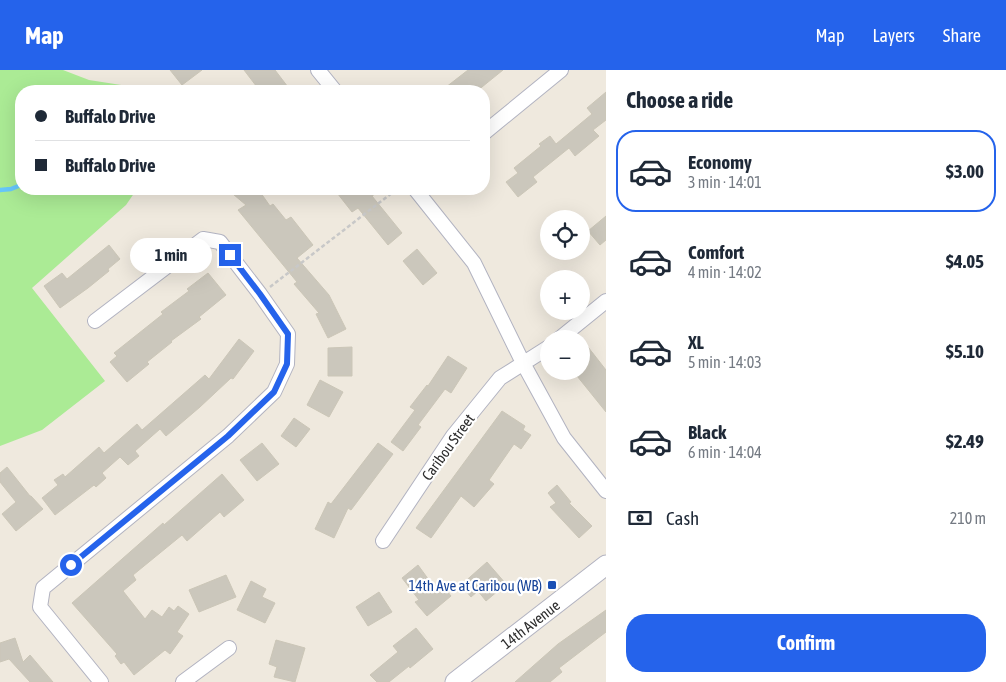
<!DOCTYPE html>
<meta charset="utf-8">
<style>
:root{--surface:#fff;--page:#f6f6f7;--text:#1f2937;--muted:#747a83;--line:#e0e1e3;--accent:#2563eb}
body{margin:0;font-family:"Asap Condensed",sans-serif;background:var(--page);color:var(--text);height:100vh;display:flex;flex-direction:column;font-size:19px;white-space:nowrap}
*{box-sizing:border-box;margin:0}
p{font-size:16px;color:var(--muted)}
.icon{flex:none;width:28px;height:28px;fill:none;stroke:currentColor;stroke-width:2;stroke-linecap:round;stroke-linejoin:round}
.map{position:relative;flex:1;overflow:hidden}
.panel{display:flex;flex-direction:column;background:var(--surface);width:400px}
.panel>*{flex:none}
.hud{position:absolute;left:15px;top:15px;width:475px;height:110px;border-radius:20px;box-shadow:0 5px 20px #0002;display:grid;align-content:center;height:110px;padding:0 20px;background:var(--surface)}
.fabs{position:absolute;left:540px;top:140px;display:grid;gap:10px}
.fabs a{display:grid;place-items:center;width:50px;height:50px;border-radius:50%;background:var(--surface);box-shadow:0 5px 20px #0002;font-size:25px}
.end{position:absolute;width:22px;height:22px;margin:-11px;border:6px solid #2563eb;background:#fff;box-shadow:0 0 0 2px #fff}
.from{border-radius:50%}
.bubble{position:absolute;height:35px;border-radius:18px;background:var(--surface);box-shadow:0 5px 20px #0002;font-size:16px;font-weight:700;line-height:35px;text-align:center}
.hud b{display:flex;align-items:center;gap:18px;height:48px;font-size:19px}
.hud b+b{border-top:1px solid var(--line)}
.hud i{width:12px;height:12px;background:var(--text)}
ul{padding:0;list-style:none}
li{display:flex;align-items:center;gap:15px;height:82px;margin:0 10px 8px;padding:0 10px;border:2px solid transparent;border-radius:20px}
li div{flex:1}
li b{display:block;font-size:19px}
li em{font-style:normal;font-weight:700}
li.current{border-color:var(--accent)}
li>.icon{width:45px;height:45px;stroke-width:1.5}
h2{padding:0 20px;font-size:22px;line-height:60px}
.pay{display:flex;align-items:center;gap:12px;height:55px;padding:0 20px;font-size:19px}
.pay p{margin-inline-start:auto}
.primary-button{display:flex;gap:10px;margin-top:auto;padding:10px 20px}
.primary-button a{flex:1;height:58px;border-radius:20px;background:var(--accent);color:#fff;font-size:20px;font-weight:700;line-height:58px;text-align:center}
header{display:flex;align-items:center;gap:30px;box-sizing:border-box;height:70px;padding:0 25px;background:var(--accent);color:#fff}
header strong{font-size:24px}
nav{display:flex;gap:28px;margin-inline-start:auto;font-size:18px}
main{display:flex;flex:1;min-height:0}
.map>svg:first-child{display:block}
.green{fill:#abeb95}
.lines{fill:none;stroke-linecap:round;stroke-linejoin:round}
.stream{stroke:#67c7fb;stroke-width:4.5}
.building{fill:#cbc7bc;stroke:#cbc6b7}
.street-casing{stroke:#b2b3c1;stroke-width:16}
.secondary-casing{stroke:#b2b3c1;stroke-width:21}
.path{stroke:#c8c8c8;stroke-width:2.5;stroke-dasharray:4 2.5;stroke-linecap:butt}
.street{stroke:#fff;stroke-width:14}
.secondary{stroke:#fff;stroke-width:19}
.route{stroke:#2563eb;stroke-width:6}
.transit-dot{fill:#1a4fb4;stroke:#fff;stroke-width:2}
.labels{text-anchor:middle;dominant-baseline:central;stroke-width:4.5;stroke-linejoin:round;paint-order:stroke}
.street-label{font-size:15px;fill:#2d2d2d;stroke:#fff}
.transit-label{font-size:15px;fill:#164399;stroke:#fff;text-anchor:end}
</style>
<header>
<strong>Map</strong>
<nav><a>Map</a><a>Layers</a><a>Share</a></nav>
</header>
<main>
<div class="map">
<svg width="606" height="612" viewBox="0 0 606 612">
<rect width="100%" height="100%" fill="#efe9de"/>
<path class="green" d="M 0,0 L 63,0 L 89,10 L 147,19 L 148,21 L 21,21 L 21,119 L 137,119 L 126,135 L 32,218 L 105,311 L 42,360 L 0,376 Z"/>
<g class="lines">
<path class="stream" d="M 0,120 L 11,119 L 21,115"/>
</g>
<path class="building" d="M 170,0 L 202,0 L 182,15 Z
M 244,0 L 275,0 L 291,21 L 260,21 Z
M 468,0 L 503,0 L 477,21 L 441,21 Z
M 606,22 L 606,50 L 593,60 L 599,66 L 575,86 L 569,78 L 533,107 L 537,112 L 518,127 L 506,112 L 518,103 L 514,98 L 541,76 L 539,74 L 550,66 L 556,74 L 592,44 L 587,38 Z
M 227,119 L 258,119 L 270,136 L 273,134 L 286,150 L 291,147 L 313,175 L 297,188 L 329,225 L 346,259 L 328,268 L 316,244 L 319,243 L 294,214 L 297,212 L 238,140 L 246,135 Z
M 334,119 L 382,119 L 372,126 L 402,163 L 388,175 L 358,138 L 352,142 Z
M 606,146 L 606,170 L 600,175 L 588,161 Z
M 109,175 L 120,189 L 108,199 L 109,201 L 88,218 L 60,238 L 44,216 L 62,203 L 67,209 Z
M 417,179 L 437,203 L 423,215 L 403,191 Z
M 208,203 L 226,225 L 199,247 L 201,249 L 171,271 L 172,272 L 147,292 L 149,294 L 127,312 L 110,292 L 117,286 L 114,283 L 163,244 L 161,242 L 189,221 L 187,219 Z
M 239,269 L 254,281 L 233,309 L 231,308 L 200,337 L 166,366 L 160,359 L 135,381 L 139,386 L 128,395 L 120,387 L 102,403 L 106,408 L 96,417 L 94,415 L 55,445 L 42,428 L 58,415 L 54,410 L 63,404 L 65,407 L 99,377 L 104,383 L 137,354 L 142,360 L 205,305 L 209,309 Z
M 352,277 L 352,306 L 328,306 L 328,278 Z
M 588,277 L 606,300 L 606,342 L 573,301 L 581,301 L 581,282 Z
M 448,286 L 467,298 L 451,323 L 445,319 L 418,355 L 421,357 L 403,381 L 391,372 L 415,340 L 410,337 L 427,315 L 428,316 Z
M 320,310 L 343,322 L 329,347 L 307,335 Z
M 502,341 L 525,356 L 523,360 L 531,365 L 521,379 L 514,374 L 489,410 L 494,414 L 474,437 L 461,426 L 431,468 L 416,458 Z
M 294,348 L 310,359 L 296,377 L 281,366 Z
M 262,373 L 279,394 L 257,411 L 240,390 Z
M 378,373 L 393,384 L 351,440 L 348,438 L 334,468 L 315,459 L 328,432 L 331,434 Z
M 7,397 L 30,426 L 31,426 L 43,439 L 16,461 L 2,444 L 16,432 L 0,412 L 0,403 Z
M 222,404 L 244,430 L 224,447 L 220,442 L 187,471 L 182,465 L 133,505 L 136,510 L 123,521 L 145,549 L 152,540 L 162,547 L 169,537 L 174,541 L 178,536 L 189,544 L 177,562 L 183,566 L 170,584 L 165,580 L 134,605 L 124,592 L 121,594 L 115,586 L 117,584 L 72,533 L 163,453 L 164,455 Z
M 557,415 L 571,432 L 569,433 L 592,456 L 579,468 L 550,437 L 556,433 L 548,423 Z
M 487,492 L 506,514 L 486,531 L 478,521 L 471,527 L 461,515 Z
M 418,495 L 434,517 L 440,512 L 451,526 L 427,546 L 415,532 L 419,530 L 402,508 Z
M 226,505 L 236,527 L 199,542 L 189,520 Z
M 251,511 L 266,519 L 262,527 L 275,533 L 265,553 L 237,540 Z
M 379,522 L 392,542 L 368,556 L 356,537 Z
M 606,540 L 606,562 L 559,598 L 562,602 L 550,612 L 515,612 L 558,574 Z
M 416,558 L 433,579 L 410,598 L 409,596 L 389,612 L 377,612 L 370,605 L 398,582 L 393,576 Z
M 15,568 L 23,592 L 30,585 L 53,612 L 30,612 L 9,589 L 0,592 L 0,573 Z
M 276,570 L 305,578 L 295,612 L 274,607 L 277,597 L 269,594 Z"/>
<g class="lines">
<defs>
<path id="street" d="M 318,0 L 335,21
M 484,63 L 561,0
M 415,119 L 474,193 L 523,293 L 564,368 L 606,421
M 95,251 L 203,169 L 220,172 L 260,224 L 288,264 L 287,294 L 274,322 L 228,366 L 43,518 L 40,537 L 101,612
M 559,269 L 606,231
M 383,471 L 453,366 L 500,308 L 549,277
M 183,612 L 229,578"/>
<g id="secondary">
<path id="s1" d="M 455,612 L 606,495"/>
</g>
</defs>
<use href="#street" class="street-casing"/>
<use href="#secondary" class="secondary-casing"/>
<path class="path" d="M 270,217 L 397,119"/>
<use href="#street" class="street"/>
<use href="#secondary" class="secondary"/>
</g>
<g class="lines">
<path class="route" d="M 71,495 L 228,366 L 274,322 L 287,294 L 288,264 L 260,224 L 230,185"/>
</g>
<rect class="transit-dot" x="547" y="510" width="10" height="10" rx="2.5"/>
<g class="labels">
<g class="street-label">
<text transform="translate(448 377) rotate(-54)">Caribou Street</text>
<text stroke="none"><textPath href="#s1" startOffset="95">14th Avenue</textPath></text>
</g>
<g class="transit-label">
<text x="542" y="515">14th Ave at Caribou (WB)</text>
</g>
</g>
</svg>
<div class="fabs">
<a><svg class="icon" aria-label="locate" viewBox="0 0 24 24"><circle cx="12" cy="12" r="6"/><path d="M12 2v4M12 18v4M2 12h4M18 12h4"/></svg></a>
<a>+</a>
<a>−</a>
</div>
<i class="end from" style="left:71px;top:495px"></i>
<i class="end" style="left:230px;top:185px"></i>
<div class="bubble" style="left:130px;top:168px;width:82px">1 min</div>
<div class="hud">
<b><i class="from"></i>Buffalo Drive</b>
<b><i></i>Buffalo Drive</b>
</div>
</div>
<section class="panel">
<h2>Choose a ride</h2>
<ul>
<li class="current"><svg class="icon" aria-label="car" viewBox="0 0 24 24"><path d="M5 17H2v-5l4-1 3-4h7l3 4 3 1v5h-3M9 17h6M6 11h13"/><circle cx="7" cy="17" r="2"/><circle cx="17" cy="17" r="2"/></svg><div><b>Economy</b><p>3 min · 14:01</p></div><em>$3.00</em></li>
<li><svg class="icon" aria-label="car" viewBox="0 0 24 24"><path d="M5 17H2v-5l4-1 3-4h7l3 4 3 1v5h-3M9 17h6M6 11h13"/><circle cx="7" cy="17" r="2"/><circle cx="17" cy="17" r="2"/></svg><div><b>Comfort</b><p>4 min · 14:02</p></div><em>$4.05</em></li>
<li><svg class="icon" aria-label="car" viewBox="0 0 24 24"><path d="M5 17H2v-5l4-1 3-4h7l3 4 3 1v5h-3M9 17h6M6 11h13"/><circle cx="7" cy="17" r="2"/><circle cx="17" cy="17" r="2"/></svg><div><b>XL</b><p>5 min · 14:03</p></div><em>$5.10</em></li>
<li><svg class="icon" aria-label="car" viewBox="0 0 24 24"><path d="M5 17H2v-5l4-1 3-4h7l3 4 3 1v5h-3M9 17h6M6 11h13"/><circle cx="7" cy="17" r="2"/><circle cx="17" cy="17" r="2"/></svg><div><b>Black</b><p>6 min · 14:04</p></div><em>$2.49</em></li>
</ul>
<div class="pay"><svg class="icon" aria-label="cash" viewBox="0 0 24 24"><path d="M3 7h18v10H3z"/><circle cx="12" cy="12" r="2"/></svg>Cash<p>210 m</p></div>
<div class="primary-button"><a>Confirm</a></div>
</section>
</main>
